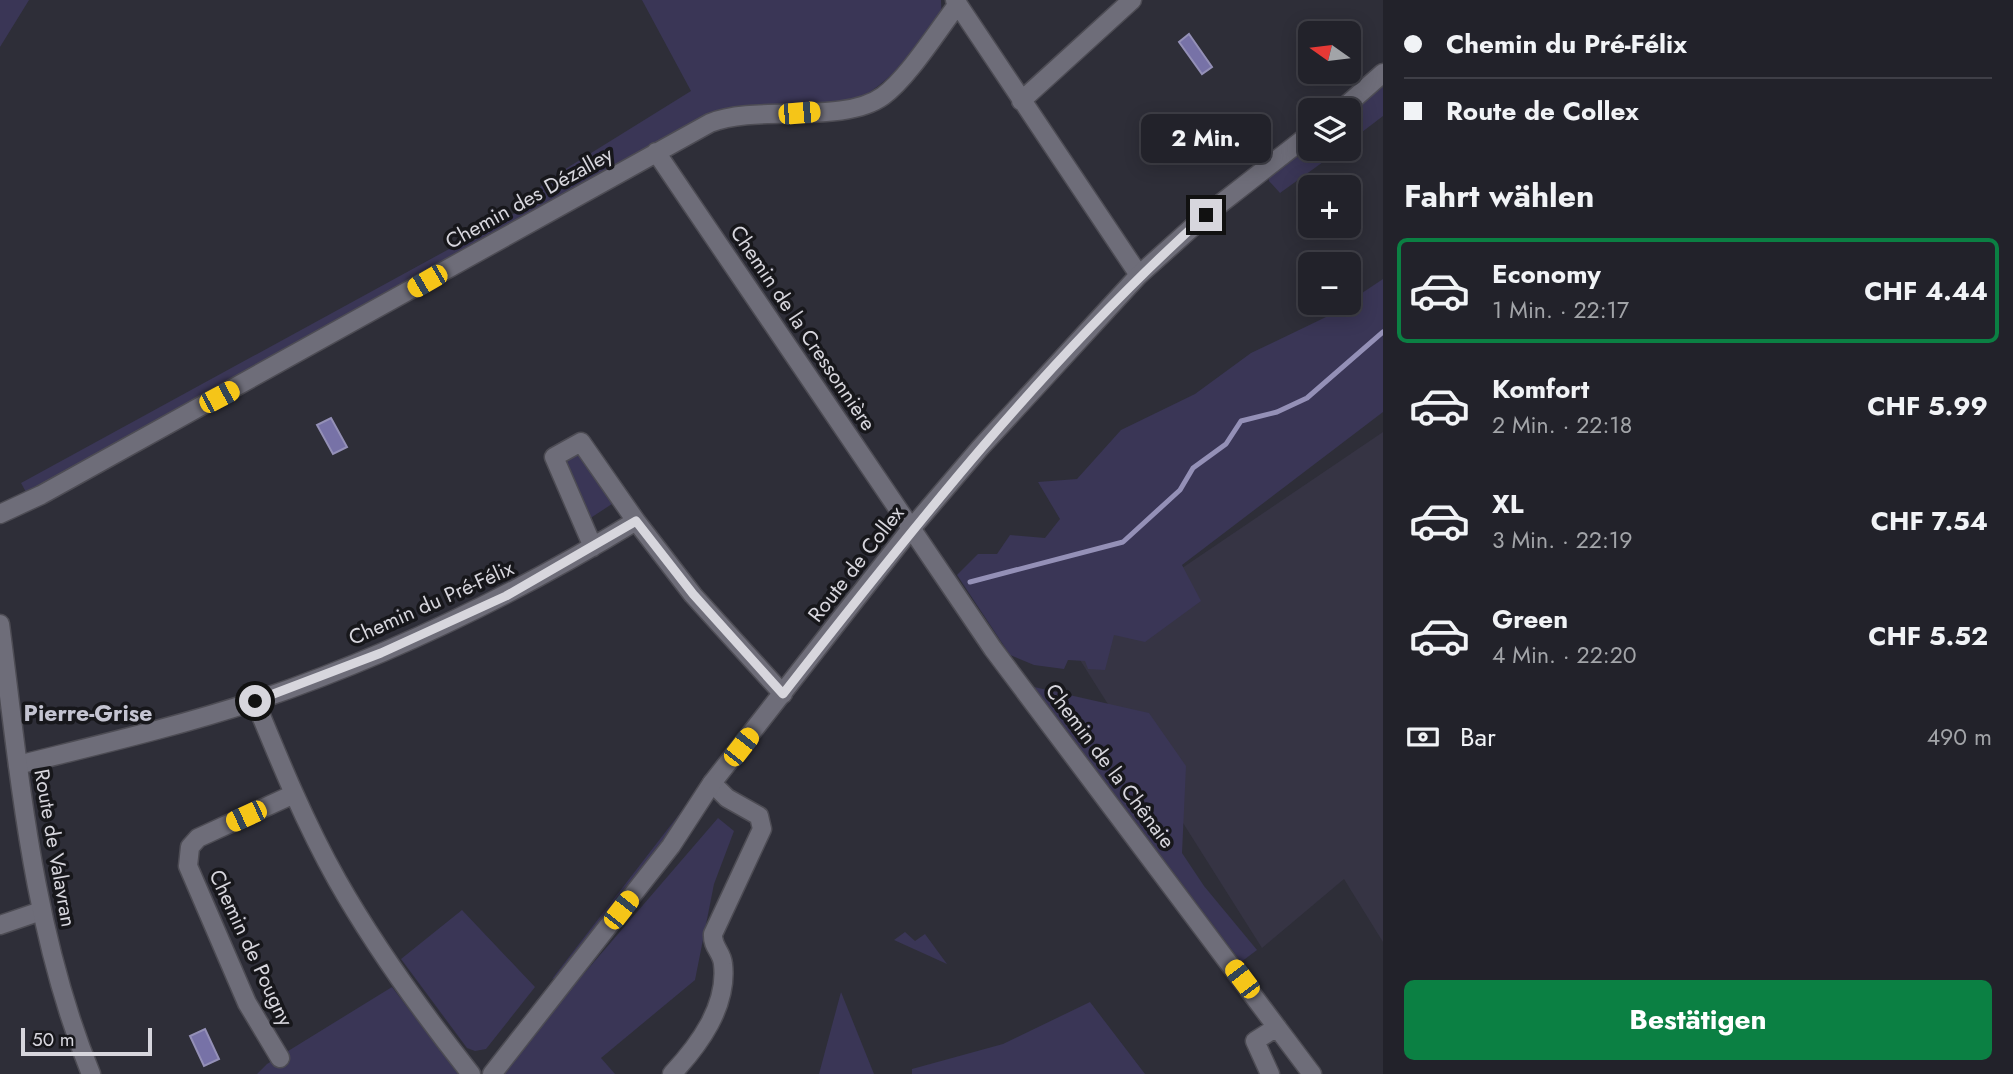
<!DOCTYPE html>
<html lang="de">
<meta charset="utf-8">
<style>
:root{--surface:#22222a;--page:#2e2f36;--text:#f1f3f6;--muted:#a2a4a8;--line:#3f3f47;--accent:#0b8043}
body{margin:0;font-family:Jost,sans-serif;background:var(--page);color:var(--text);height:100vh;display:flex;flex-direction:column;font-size:26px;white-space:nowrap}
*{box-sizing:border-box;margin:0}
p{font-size:23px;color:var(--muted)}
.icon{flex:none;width:38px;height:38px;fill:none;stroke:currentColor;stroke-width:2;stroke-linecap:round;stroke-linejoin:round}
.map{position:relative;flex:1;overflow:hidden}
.sheet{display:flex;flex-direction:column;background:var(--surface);width:630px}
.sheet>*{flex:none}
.banner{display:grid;align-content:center;height:154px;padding:0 21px;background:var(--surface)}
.needle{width:46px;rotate:284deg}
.controls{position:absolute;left:1298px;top:21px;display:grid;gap:14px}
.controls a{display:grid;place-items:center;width:63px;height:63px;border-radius:10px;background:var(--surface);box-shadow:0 4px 18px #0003,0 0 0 2px var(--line);font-size:35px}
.scale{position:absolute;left:21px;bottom:18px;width:131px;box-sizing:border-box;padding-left:7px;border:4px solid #d7d6dd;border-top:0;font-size:19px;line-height:24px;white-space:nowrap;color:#d7d6dd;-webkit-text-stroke:5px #17171b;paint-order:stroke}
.end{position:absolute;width:32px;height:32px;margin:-16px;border:9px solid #d7d6dd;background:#111;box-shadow:0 0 0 4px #111}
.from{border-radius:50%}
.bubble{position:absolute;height:49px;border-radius:10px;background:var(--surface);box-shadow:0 4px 18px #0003,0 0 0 2px var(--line);font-size:23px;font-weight:700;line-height:49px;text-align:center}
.car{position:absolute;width:21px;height:42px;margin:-21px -10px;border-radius:9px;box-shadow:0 0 5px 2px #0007;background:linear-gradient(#f5c518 24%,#345 0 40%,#f5c518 0 76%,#345 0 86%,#f5c518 0)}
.banner b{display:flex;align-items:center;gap:24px;height:66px;font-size:26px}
.banner b+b{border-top:2px solid var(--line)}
.banner i{width:18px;height:18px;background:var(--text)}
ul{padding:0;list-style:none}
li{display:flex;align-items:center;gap:21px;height:105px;margin:0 14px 10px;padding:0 7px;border:4px solid transparent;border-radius:10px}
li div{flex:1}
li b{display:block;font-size:26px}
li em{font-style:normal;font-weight:700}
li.active{border-color:var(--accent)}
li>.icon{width:63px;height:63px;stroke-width:1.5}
h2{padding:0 21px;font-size:32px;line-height:84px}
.pay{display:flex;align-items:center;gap:18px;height:77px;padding:0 21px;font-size:26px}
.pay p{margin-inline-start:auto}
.button{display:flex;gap:14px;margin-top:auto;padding:14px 21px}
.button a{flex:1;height:80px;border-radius:10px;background:var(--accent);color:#fff;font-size:28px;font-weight:700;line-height:80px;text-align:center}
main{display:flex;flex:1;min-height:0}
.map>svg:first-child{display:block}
.built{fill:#363444}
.green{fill:#3a3656}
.water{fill:#7772a7;stroke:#9490b7;stroke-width:2}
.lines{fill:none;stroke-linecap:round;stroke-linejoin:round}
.stream{stroke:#9490b7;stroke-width:5}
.minor-casing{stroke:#4d4c54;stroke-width:21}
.tertiary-casing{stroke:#4d4c54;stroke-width:21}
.minor{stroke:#6e6d79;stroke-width:18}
.tertiary{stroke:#6e6d79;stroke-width:18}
.route{stroke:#d7d6dd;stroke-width:9}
.labels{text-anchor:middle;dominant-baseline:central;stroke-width:7;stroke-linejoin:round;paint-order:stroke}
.street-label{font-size:21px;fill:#d7d6dd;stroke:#17171b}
.neighbourhood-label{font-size:23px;font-weight:bold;fill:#c4c4d1;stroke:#17171b}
</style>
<main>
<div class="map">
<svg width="1383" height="1074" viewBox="0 0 1383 1074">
<rect width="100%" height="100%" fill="#2e2e38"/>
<path class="built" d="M 1383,432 L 1383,942 L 1344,879 L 1262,948 L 1070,644 Z"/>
<path class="green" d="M 0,0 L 29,0 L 0,47 Z
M 642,0 L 941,0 C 941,5 942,12 941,16 C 933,37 881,89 861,97 L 692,128 L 26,492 L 21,483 L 515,213 L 546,181 L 691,91 Z
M 1383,86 L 1383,116 L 1349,142 L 1349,114 Z
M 1311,143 L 1311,149 L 1341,149 L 1280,193 L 1269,181 L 1269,177 Z
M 1383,279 L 1383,412 L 1182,565 L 1201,601 L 1145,642 L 1114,635 L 1105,670 L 1088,669 L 1085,661 L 1068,660 L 1064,669 L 1034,665 L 1010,655 L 957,575 L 978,554 L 997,554 L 1010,535 L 1045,538 L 1060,519 L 1038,482 L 1077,479 L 1121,430 L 1195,394 L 1251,353 L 1326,317 Z
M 579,451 L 615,502 L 589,519 L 563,462 Z
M 1034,687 L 1149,713 L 1186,766 L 1182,853 L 1204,886 L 1257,950 L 1241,962 Z
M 694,795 L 646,866 L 559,976 L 552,979 Z
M 718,818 L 734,831 L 714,884 L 695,980 L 601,1058 L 615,1074 L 504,1074 L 556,1006 Z
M 462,910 L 535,987 L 486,1049 L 475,1051 L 467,1048 L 401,959 Z
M 905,932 L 915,941 L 925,934 L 947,964 L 894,940 Z
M 392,987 L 458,1074 L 257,1074 L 267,1064 Z
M 841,992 L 874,1074 L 819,1074 Z
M 1090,1002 L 1145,1074 L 912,1074 L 912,1069 L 1003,1044 Z"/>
<path class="water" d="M 1189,34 L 1212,67 L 1202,74 L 1179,42 Z
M 331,418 L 347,447 L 333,454 L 317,425 Z
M 205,1029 L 219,1059 L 204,1066 L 190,1036 Z"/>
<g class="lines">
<path class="stream" d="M 970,582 L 1123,542 L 1180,490 L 1193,468 L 1226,444 L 1241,421 L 1277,412 L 1307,398 L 1383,332"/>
<defs>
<path id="minor" d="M 955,0 L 1139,275
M 1021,101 L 1132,0
M 656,152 L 993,649 L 1312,1074
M 0,514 L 41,495 L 710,123 C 757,104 843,125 883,96 C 908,78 938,30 958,4
M 593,547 L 554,457 L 581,442 L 636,521
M 255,701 C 280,762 305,823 337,880 C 376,949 422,1012 471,1074
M 18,765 C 98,745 180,726 258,700 C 391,655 516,594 636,521 L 693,595 L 783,694
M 0,925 L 41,911
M 280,1058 L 247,1003 L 188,866 L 190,847 L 198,838 L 294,794
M 672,1074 C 699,1045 728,1006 723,964 C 722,952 712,947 713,934 L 762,829 L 759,816 L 727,798 L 712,783
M 1270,1074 L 1255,1041 L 1277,1027"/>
<path id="tertiary" d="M 1341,110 L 1383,73
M 0,624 C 20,777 32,930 91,1074
M 492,1074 L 671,846 L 712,783 L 910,530 L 980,448 L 1139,275 L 1206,215 L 1311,133"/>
</defs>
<use href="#minor" class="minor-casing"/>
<use href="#tertiary" class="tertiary-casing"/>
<use href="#minor" class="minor"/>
<use href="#tertiary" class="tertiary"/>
</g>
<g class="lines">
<path class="route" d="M 255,701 L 381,653 L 506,596 L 636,521 L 693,594 L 783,694 C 915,525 1047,358 1206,215"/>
</g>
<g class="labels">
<g class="street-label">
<text transform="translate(529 198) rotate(-29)">Chemin des Dézalley</text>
<text transform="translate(803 328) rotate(56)">Chemin de la Cressonnière</text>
<text transform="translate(856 564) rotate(-52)">Route de Collex</text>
<text transform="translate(431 603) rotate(-24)">Chemin du Pré-Félix</text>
<text transform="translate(1110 766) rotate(53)">Chemin de la Chênaie</text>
<text transform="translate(55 848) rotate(80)">Route de Valavran</text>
<text transform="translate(251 948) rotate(65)">Chemin de Pougny</text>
</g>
<g class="neighbourhood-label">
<text x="88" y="713">Pierre-Grise</text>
</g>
</g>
</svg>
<div class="controls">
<a><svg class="needle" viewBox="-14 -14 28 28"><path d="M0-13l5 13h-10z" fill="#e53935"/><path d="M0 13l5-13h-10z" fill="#a2a4a8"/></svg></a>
<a><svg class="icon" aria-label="layers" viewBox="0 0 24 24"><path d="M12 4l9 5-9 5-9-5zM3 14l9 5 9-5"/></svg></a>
<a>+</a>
<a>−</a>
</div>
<div class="scale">50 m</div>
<i class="end from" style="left:255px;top:701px"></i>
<i class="end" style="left:1206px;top:215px"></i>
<div class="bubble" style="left:1141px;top:114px;width:130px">2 Min.</div>
<i class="car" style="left:799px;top:113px;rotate:85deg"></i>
<i class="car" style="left:427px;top:281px;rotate:240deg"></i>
<i class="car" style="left:219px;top:397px;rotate:62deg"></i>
<i class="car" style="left:741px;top:747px;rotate:38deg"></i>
<i class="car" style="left:246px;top:816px;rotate:245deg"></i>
<i class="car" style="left:621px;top:910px;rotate:38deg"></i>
<i class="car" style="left:1242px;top:979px;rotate:323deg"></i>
</div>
<section class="sheet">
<div class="banner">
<b><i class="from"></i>Chemin du Pré-Félix</b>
<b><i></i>Route de Collex</b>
</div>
<h2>Fahrt wählen</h2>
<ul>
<li class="active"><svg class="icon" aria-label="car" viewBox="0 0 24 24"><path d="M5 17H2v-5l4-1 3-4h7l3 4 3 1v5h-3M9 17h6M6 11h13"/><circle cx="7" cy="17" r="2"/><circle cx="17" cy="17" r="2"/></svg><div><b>Economy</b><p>1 Min. · 22:17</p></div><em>CHF 4.44</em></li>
<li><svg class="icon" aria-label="car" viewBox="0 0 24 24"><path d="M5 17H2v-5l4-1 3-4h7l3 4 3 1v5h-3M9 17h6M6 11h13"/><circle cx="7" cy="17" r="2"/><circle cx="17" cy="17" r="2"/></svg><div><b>Komfort</b><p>2 Min. · 22:18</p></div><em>CHF 5.99</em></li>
<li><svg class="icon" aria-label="car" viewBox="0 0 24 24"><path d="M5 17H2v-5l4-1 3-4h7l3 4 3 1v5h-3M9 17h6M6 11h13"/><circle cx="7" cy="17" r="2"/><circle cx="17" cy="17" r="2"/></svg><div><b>XL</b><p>3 Min. · 22:19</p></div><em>CHF 7.54</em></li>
<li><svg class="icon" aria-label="car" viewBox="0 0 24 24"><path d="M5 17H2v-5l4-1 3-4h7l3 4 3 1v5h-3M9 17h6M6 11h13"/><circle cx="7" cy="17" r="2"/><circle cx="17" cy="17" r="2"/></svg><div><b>Green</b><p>4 Min. · 22:20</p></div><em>CHF 5.52</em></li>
</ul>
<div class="pay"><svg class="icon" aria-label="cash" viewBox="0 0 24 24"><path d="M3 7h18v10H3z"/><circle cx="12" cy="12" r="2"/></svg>Bar<p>490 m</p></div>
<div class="button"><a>Bestätigen</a></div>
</section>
</main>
